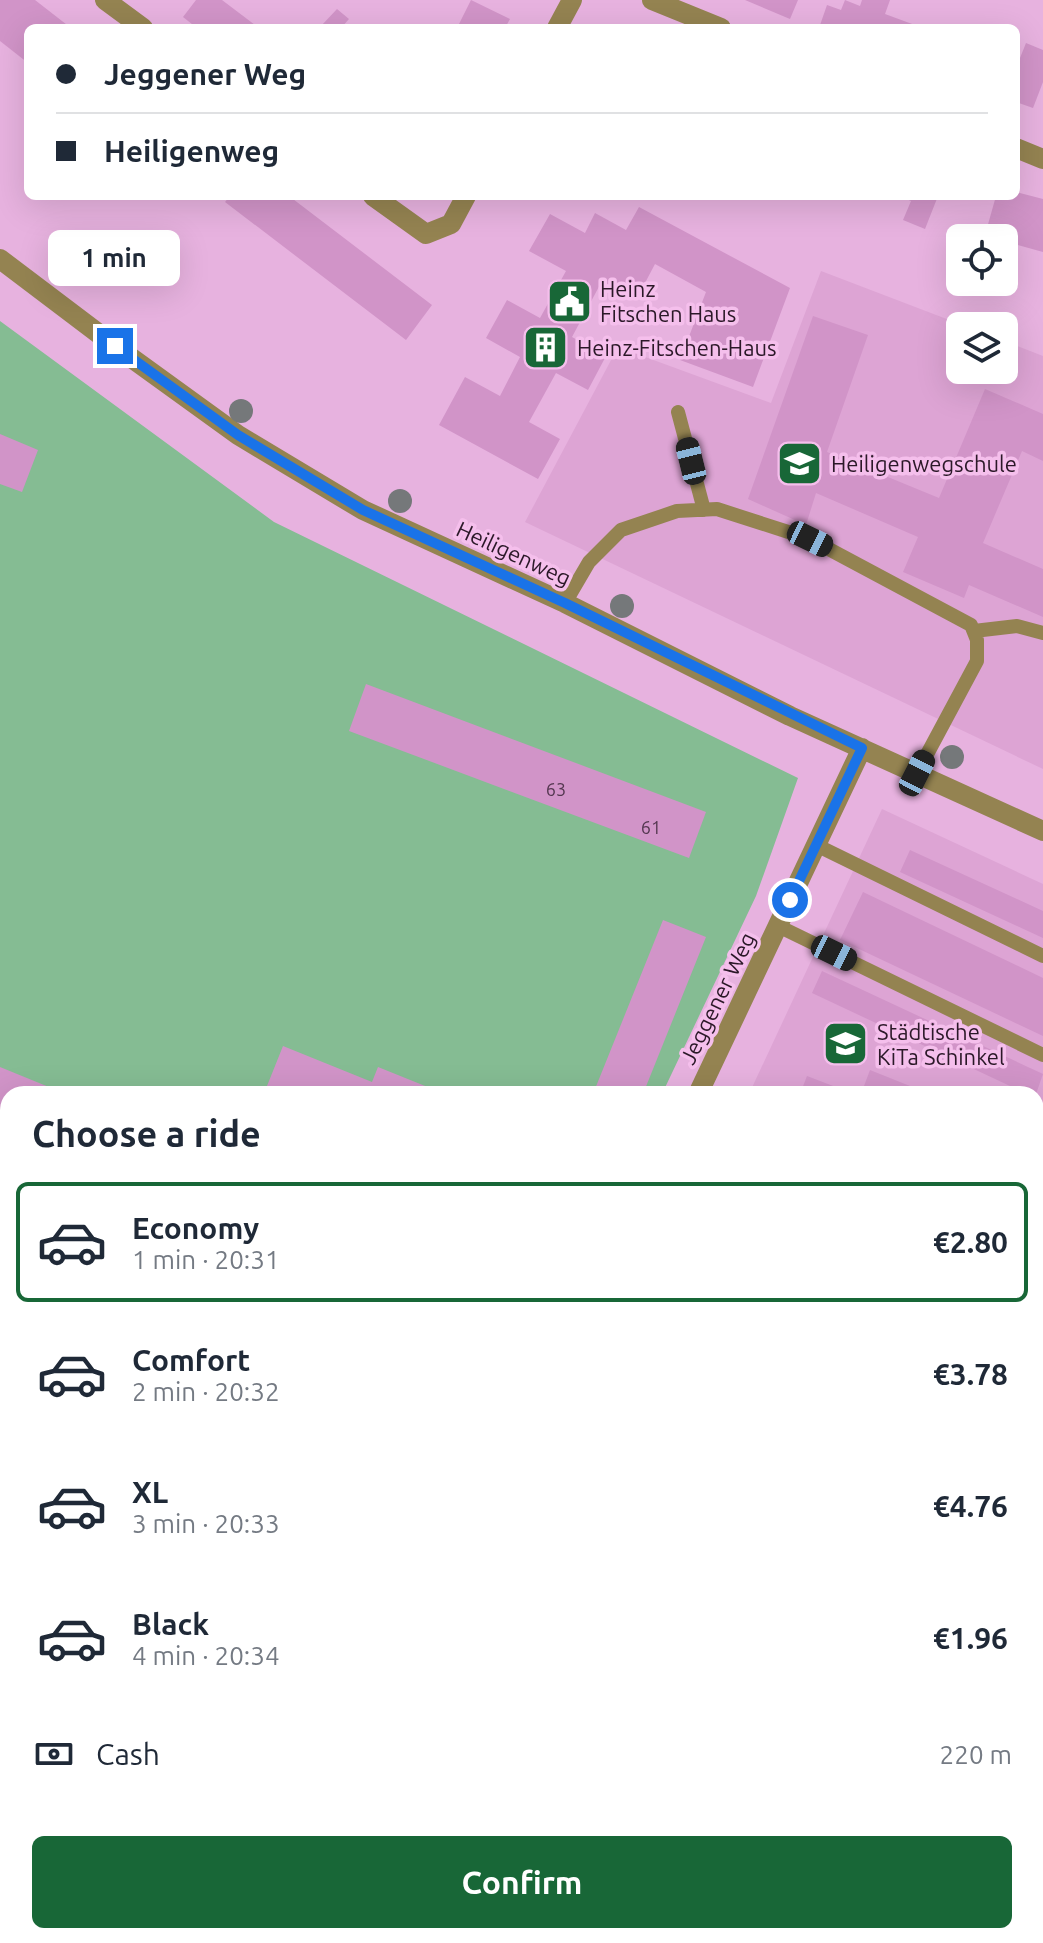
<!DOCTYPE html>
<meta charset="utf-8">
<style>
:root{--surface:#fff;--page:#f2f2f3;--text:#1f2937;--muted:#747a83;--line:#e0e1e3;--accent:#186737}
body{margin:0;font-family:Ubuntu,sans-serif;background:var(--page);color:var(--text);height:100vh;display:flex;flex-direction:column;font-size:30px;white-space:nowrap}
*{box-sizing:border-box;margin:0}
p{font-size:26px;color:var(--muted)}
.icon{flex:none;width:44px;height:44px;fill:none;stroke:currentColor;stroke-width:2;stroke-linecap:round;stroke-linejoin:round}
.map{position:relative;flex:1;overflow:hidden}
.details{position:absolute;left:0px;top:1086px;width:1044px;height:858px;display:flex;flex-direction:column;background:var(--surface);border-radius:24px 24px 0 0;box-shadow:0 8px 32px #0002}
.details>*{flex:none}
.guide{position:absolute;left:24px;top:24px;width:996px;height:176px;border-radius:12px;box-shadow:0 8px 32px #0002;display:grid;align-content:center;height:176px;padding:0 32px;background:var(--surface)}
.fabs{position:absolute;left:946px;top:224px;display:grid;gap:16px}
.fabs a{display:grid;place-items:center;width:72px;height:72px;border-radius:12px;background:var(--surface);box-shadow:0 8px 32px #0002;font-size:40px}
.end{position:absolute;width:36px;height:36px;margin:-18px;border:10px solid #1a73e8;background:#fff;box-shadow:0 0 0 4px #fff}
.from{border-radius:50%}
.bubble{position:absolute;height:56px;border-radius:12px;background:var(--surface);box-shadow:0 8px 32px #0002;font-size:26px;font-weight:700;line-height:56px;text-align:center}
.car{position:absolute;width:24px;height:48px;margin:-24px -12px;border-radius:10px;box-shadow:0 0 6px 2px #0007;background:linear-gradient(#222 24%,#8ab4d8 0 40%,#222 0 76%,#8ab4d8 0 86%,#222 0)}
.guide b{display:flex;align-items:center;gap:28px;height:76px;font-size:30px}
.guide b+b{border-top:2px solid var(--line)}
.guide i{width:20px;height:20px;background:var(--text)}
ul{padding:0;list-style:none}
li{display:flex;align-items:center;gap:24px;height:120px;margin:0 16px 12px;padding:0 16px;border:4px solid transparent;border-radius:12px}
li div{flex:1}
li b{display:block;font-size:30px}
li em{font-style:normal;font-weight:700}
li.on{border-color:var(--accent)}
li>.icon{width:72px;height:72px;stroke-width:1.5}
h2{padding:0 32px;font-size:36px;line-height:96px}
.pay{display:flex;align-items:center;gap:20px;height:88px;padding:0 32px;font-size:30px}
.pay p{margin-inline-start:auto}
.action{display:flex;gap:16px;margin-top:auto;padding:16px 32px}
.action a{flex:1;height:92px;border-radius:12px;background:var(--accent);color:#fff;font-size:32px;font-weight:700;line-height:92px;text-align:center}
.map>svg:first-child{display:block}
.built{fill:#dda4d4}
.green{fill:#85bc93}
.building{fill:#d194c8}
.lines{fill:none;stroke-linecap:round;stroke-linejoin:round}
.lane{stroke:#948351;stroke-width:14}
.street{stroke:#948351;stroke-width:20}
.rail-casing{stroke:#593e55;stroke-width:9}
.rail{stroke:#f5bfec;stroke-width:6;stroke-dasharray:18;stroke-linecap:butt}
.tree{fill:#75787a}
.route{stroke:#1a73e8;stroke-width:10}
.labels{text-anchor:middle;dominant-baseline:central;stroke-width:7;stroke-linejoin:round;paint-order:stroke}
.number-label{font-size:18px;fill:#543750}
.poi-label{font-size:22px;fill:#2b1828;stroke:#f5bfec;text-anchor:start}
.street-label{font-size:22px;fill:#2b1828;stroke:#f5bfec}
</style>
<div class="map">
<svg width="1043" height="1943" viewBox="0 0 1043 1943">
<rect width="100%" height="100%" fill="#e7b2df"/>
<path class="built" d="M 821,271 L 965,326 L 960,326 L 960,370 L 1004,370 L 1004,341 L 1043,356 L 1043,769 L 525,522 L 618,347 L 771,403 Z
M 882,809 L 1043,884 L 1043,1221 L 1036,1239 L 1036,1094 L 749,1094 Z"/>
<path class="green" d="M 0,321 L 274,522 L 798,778 L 756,896 L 662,1094 L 8,1094 L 8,1204 L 0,1203 Z
M 1043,1519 L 1043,1682 L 1036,1684 L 1036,1522 Z
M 0,1651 L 8,1651 L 8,1769 L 0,1768 Z
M 1043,1706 L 1043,1943 L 0,1943 L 0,1791 L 8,1793 L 8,1936 L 1036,1936 L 1036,1709 Z"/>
<path class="building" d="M 0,0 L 35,0 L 71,28 L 28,28 L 28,63 L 0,41 Z
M 196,0 L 222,0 L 259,28 L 197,28 L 183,17 Z
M 471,0 L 510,19 L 505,28 L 457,28 Z
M 745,0 L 798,0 L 790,19 Z
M 845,0 L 860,6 L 862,0 L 890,0 L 885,14 L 923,28 L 819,28 L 827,5 L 841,10 Z
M 337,9 L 349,19 L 341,28 L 324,28 L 321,26 Z
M 1026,43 L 1043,50 L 1043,82 L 1033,108 L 1016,102 L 1016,68 Z
M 1016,192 L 1043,199 L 1043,252 L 1004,241 L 1004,238 L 985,235 L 996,196 L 1016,196 Z
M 230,196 L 289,196 L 432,305 L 406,340 L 225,202 Z
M 900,196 L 938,196 L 925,229 L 903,220 L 911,201 Z
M 639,207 L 790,288 L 753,387 L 680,360 L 706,292 L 655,264 L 636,300 L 602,281 L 572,337 L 606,356 L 588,390 L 556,373 L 529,422 L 560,439 L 538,479 L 439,425 L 465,377 L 500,396 L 520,357 L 486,338 L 507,300 L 540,318 L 566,271 L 529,251 L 550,214 L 585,233 L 595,213 L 626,230 Z
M 813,316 L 868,335 L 827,452 L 939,498 L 985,389 L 1043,414 L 1043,461 L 1022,451 L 983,543 L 1043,569 L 1043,617 L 969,585 L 964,598 L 903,572 L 918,537 L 816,493 L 806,525 L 748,499 Z
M 0,434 L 38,450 L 22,492 L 0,484 Z
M 366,684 L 706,812 L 689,858 L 349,731 Z
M 910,850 L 1043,911 L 1043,938 L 900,872 Z
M 863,892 L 1043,978 L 1043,1036 L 840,940 Z
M 663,920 L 706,937 L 643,1094 L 593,1094 Z
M 822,971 L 1043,1074 L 1036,1094 L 1027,1094 L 812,993 Z
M 283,1046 L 372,1082 L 378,1067 L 445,1094 L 273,1094 L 265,1091 Z
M 0,1067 L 66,1094 L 8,1094 L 8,1117 L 0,1113 Z
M 870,1070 L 930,1094 L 861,1094 Z
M 807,1076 L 854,1094 L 800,1094 Z
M 8,1513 L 8,1587 L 0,1582 L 0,1528 Z
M 171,1936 L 242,1936 L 242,1943 L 170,1943 Z"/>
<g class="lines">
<path class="lane" d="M 678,412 L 704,510
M 565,603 L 589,562 L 621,530 L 677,511 L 717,509 L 810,539 L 971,625 L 977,640 L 977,661 L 917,773
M 974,631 L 1017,626 L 1043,633
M 816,845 L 1043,956
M 778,926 L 1043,1055"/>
<path class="street" d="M 105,0 L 143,28
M 652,0 L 721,28
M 557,28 L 572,0
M 1016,148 L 1043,159
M 373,196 L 426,234 L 451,224 L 466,196
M 0,259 L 115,346 L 238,435 L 363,510 L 565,603 L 790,716 L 1043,831
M 698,1094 L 862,748
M 0,1245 L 8,1246"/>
<defs>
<path id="rail" d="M 1036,1599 L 1043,1597
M 0,1720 L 8,1722"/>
</defs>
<use href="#rail" class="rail-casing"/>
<use href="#rail" class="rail"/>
</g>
<g class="tree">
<circle cx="241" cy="411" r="12"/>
<circle cx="400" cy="501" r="12"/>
<circle cx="622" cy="606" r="12"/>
<circle cx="952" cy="757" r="12"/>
</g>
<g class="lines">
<path class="route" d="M 115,346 L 238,435 L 363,510 L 565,603 L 862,748 L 790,900"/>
</g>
<defs>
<symbol id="civic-square" viewBox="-11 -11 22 22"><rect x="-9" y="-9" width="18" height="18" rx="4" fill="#186737" stroke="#f5bfec"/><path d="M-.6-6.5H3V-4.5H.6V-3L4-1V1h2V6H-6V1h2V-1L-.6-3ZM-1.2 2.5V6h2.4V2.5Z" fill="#fff"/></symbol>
<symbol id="building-square" viewBox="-11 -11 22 22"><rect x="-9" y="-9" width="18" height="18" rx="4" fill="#186737" stroke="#f5bfec"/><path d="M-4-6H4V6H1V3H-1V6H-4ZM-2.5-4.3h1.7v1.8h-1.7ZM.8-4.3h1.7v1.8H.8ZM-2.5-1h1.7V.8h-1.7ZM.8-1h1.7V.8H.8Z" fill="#fff"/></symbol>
<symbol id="school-square" viewBox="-11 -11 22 22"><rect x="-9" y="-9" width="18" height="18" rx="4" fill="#186737" stroke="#f5bfec"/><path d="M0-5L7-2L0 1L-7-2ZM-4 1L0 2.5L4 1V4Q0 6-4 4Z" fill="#fff"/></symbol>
</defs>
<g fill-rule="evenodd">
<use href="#civic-square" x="544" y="276" width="51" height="51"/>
<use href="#building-square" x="520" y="322" width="51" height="51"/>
<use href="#school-square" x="774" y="438" width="51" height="51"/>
<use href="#school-square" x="820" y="1018" width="51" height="51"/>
</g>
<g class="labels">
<g class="number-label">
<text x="556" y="789">63</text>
<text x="651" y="827">61</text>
</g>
<g class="poi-label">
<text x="600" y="288">Heinz<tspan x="600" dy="25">Fitschen Haus</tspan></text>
<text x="577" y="347">Heinz-Fitschen-Haus</text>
<text x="831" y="463">Heiligenwegschule</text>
<text x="877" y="1031">Städtische<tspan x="877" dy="25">KiTa Schinkel</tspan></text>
</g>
<g class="street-label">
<text transform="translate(514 553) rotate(25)">Heiligenweg</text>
<text transform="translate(717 998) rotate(-64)">Jeggener Weg</text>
</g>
</g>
</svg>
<div class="fabs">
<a><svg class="icon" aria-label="locate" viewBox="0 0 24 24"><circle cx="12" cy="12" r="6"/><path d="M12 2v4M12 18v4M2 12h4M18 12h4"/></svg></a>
<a><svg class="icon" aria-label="layers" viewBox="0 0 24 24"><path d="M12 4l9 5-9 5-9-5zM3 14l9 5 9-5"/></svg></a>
</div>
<i class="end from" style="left:790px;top:900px"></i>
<i class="end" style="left:115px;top:346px"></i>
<div class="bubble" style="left:48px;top:230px;width:132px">1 min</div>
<i class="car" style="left:691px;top:461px;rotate:346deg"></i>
<i class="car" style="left:810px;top:539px;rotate:116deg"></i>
<i class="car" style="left:917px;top:773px;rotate:27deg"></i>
<i class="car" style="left:834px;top:953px;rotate:116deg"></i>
<div class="guide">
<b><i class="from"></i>Jeggener Weg</b>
<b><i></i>Heiligenweg</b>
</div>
<section class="details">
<h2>Choose a ride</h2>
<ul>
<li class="on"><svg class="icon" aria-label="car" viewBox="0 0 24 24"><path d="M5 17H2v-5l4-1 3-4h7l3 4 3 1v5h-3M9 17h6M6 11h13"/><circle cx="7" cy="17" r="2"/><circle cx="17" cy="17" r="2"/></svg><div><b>Economy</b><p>1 min · 20:31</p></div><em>€2.80</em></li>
<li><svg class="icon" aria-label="car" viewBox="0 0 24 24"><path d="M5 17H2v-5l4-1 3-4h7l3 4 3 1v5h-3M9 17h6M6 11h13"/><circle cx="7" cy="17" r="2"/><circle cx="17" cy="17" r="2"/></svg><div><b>Comfort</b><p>2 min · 20:32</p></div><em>€3.78</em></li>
<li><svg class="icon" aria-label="car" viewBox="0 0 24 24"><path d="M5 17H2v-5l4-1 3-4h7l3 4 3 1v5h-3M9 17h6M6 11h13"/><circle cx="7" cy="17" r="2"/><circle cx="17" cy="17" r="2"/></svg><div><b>XL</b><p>3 min · 20:33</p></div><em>€4.76</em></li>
<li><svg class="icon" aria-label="car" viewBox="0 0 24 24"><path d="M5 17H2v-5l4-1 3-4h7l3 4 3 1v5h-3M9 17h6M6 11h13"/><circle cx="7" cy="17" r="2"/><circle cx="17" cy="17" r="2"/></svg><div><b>Black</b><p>4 min · 20:34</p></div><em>€1.96</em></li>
</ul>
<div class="pay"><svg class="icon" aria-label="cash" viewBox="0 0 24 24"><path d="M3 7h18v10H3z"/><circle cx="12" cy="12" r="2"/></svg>Cash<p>220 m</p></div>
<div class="action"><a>Confirm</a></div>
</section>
</div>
